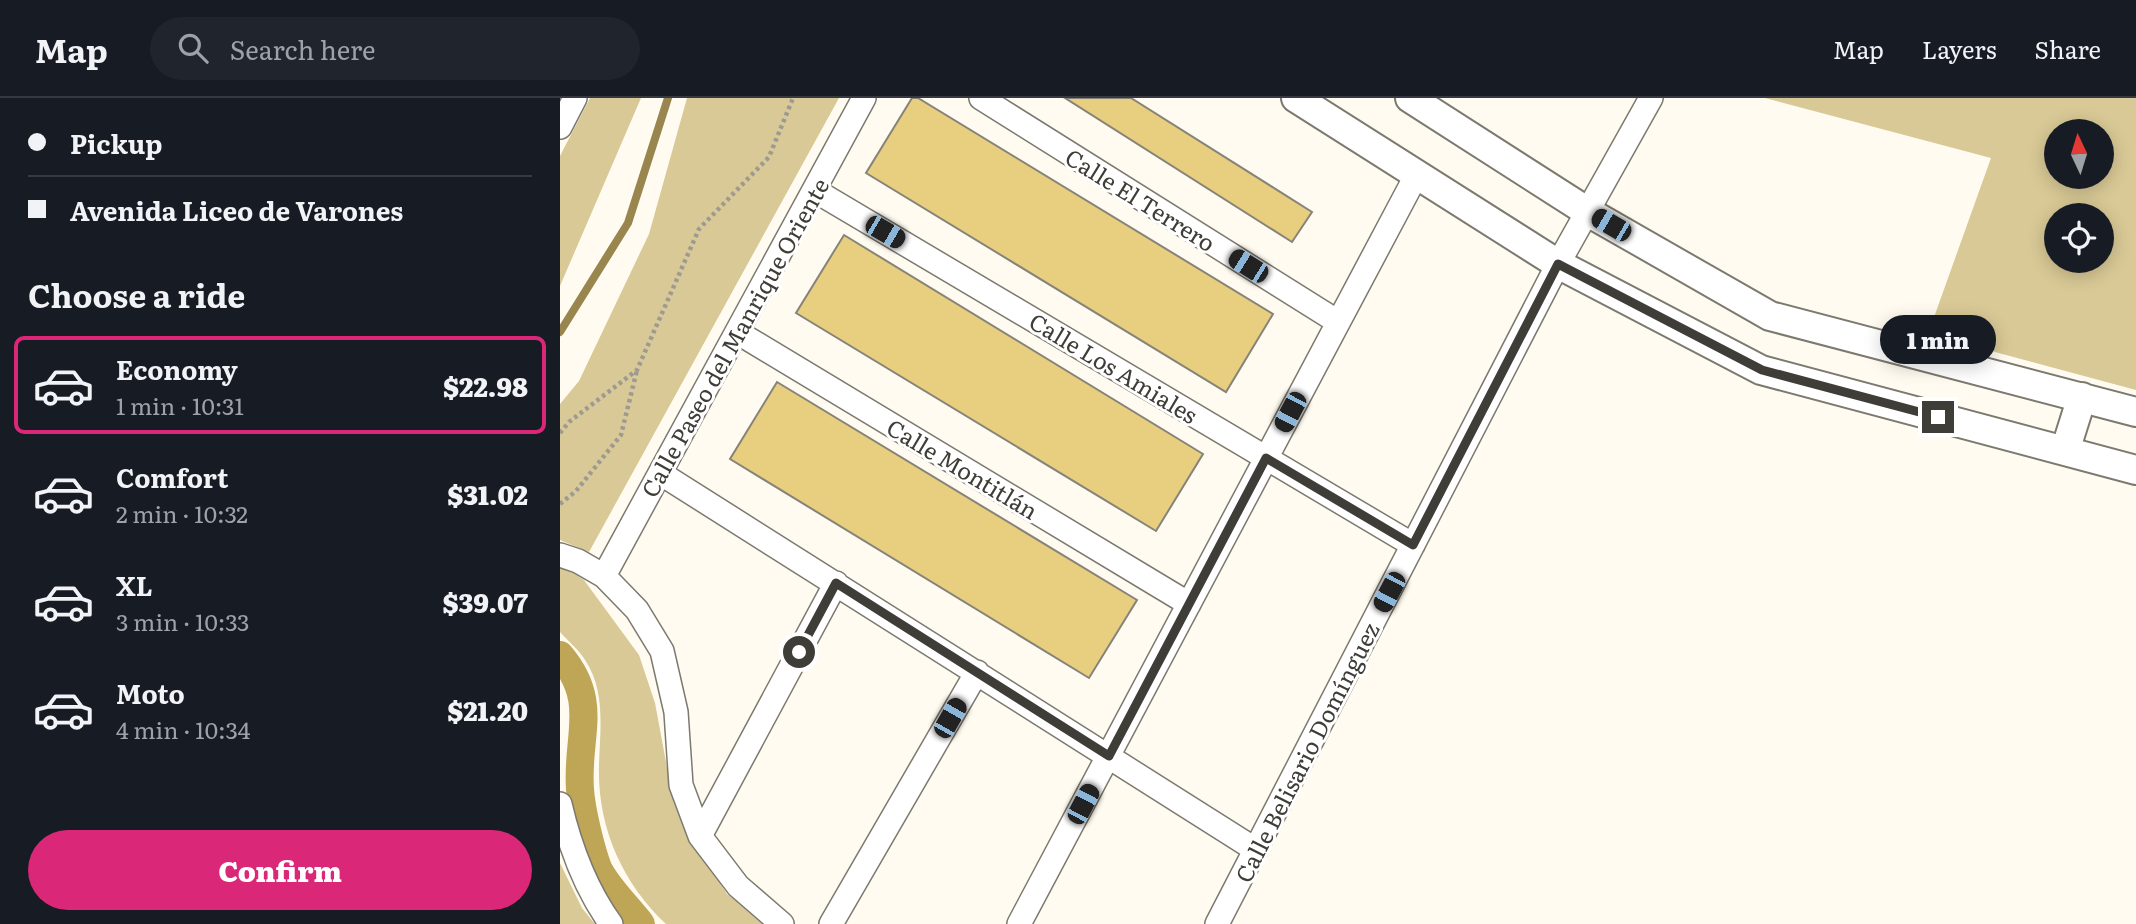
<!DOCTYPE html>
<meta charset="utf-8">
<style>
:root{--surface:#171b24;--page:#20242c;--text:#f1f3f6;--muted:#9ea1a6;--line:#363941;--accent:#db2777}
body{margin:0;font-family:Literata,serif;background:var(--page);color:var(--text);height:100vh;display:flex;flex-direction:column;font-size:26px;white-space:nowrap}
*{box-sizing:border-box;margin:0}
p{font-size:23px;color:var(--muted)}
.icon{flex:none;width:38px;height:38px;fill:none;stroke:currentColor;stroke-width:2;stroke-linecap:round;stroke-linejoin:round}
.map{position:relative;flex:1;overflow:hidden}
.panel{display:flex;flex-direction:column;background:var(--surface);width:560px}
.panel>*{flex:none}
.guide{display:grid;align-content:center;height:154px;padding:0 28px;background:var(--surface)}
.needle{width:46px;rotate:356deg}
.buttons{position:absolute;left:1484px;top:21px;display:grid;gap:14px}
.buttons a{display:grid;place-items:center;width:70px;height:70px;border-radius:50%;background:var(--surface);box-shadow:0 4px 18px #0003;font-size:35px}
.end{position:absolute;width:32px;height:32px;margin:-16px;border:9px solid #3e3d38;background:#fff;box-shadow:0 0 0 4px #fff}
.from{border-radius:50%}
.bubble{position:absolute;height:49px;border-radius:24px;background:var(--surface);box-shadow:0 4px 18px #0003;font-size:23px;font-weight:800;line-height:49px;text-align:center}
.car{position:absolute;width:21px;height:42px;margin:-21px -10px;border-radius:9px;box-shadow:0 0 5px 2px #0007;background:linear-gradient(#222 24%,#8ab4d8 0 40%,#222 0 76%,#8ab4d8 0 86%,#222 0)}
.guide b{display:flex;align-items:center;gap:24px;height:66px;font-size:26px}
.guide b+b{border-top:2px solid var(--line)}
.guide i{width:18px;height:18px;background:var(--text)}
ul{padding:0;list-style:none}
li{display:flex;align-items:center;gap:21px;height:98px;margin:0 14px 10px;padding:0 14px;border:4px solid transparent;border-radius:10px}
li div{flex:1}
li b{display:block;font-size:26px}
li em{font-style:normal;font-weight:800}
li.on{border-color:var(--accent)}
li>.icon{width:63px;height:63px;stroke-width:1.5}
h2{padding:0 28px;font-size:32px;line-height:84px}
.button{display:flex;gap:14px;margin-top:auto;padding:14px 28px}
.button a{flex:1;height:80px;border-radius:42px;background:var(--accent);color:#fff;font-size:28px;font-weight:800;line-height:80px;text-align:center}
header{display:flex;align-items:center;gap:42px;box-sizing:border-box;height:98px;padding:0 35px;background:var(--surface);border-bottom:2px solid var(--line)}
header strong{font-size:33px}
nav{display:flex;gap:38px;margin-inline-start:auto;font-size:24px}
.search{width:490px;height:63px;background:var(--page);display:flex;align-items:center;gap:18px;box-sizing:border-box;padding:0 24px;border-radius:38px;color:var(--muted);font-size:26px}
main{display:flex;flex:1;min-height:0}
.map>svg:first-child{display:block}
.green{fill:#d9c996;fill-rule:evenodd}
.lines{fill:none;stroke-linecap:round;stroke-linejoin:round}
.stream{stroke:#98864e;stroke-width:8}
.canal{stroke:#bfa657;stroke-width:28}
.building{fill:#e8ce7f;stroke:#868379;stroke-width:2}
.minor-casing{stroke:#7c796f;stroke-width:26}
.tertiary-casing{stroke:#7c796f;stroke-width:32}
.path{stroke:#9d9a92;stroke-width:4.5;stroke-dasharray:3.5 3.5;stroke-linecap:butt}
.minor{stroke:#fff;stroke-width:23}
.tertiary{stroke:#fff;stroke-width:28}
.route{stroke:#3e3d38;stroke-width:9}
.labels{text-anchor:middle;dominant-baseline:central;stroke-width:6;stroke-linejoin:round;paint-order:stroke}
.street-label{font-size:23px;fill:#3e3d38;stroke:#fff}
</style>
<header>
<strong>Map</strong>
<div class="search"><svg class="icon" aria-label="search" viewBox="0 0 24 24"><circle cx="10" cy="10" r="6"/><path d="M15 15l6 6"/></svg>Search here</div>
<nav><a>Map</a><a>Layers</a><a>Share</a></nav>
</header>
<main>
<section class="panel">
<div class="guide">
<b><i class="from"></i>Pickup</b>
<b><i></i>Avenida Liceo de Varones</b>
</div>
<h2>Choose a ride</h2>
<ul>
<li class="on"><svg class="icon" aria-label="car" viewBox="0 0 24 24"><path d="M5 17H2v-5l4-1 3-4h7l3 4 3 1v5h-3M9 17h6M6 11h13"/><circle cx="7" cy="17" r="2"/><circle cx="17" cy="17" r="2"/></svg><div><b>Economy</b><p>1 min · 10:31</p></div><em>$22.98</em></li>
<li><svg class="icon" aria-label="car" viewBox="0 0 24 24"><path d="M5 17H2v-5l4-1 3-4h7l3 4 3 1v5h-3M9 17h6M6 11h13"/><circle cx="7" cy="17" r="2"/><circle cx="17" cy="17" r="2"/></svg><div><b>Comfort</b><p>2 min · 10:32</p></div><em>$31.02</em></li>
<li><svg class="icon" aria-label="car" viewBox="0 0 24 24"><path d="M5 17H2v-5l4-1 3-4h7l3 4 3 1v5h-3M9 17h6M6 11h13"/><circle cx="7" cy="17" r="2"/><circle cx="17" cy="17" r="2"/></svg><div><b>XL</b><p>3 min · 10:33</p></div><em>$39.07</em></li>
<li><svg class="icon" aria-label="car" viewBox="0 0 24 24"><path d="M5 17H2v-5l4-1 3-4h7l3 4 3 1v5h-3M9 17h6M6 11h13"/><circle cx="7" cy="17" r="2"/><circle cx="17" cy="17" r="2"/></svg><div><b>Moto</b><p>4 min · 10:34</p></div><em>$21.20</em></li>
</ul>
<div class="button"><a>Confirm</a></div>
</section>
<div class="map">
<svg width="1576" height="826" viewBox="0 0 1576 826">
<rect width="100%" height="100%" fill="#fffbf0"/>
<path class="green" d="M 30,0 L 81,0 L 0,188 L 0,58 Z
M 127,0 L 279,0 L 29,454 L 0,442 L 0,306 L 19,283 L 89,136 Z
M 1205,0 L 1576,0 L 1576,292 L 1368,236 L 1431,60 ZM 1542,33 L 1542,79 L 1496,79 L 1496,33 ZM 1542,117 L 1542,163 L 1496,163 L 1496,117 Z
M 0,466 L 24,482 L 79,557 L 95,605 L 112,696 L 137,751 L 167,796 L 208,826 L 106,826 C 62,785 37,728 39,667 C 40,632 46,593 25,562 C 19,552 8,543 0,534 Z
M 0,765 L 22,810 L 35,826 L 0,826 Z"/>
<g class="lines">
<path class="stream" d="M 0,234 L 68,125 L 108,0"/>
<path class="canal" d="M 0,557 C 40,604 16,638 20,691 C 21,711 31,751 38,770 C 47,789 68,809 81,826"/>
</g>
<path class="building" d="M 352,0 L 358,0 L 713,216 L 666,294 L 306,75 Z
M 505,0 L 571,0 L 752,114 L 732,144 Z
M 284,137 L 643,356 L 596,433 L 236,215 Z
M 217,284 L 577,502 L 529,580 L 170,361 Z"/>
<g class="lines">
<defs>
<path id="minor" d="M 421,0 L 778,224
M 0,29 L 15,0
M 254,92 L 853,447
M 177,234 L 629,506
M 100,375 L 696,752
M 0,457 L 18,463 L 44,478 L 77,512 L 102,553 L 116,614 L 121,687 L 140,738 L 178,788 L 222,826
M 44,478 L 304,0
M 0,706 C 10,749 25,790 51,826
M 140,738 L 276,485
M 271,826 L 417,574
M 459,826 L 857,76
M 657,826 L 998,166 L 1091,0"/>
<path id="tertiary" d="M 736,0 L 998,166 L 1201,272 L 1576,372
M 850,0 L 1028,114 L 1210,218 L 1576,314
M 1505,353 L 1522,299"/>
</defs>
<use href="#minor" class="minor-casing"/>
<use href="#tertiary" class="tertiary-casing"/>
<path class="path" d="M 0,335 L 9,324 L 77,272 L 139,131 L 209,59 L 233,0
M 0,406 L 16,393 L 61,337 L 77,272"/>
<use href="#minor" class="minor"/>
<use href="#tertiary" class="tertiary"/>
</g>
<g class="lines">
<path class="route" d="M 239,554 L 276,485 L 549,658 L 706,360 L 853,447 L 998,166 L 1202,272 L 1378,319"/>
</g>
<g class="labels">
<g class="street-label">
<text transform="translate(581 101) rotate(32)">Calle El Terrero</text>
<text transform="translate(174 239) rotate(-61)">Calle Paseo del Manrique Oriente</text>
<text transform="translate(554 269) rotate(31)">Calle Los Amiales</text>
<text transform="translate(403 370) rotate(31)">Calle Montitlán</text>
<text transform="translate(746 654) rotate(-63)">Calle Belisario Domínguez</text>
</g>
</g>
</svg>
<div class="buttons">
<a><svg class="needle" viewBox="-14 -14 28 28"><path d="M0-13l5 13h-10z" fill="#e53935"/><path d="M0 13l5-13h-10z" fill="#9ea1a6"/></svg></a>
<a><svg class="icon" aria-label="locate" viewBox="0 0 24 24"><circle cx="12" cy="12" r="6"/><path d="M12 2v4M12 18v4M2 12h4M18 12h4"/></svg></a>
</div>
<i class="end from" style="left:239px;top:554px"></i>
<i class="end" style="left:1378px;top:319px"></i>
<div class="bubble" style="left:1320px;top:217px;width:116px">1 min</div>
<i class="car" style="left:1051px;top:127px;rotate:300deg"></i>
<i class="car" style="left:325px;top:134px;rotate:120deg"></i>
<i class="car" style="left:688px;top:168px;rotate:302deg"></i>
<i class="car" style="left:730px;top:314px;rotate:208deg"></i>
<i class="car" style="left:829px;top:494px;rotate:208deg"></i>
<i class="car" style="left:390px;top:620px;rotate:30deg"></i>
<i class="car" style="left:523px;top:706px;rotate:28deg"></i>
</div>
</main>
